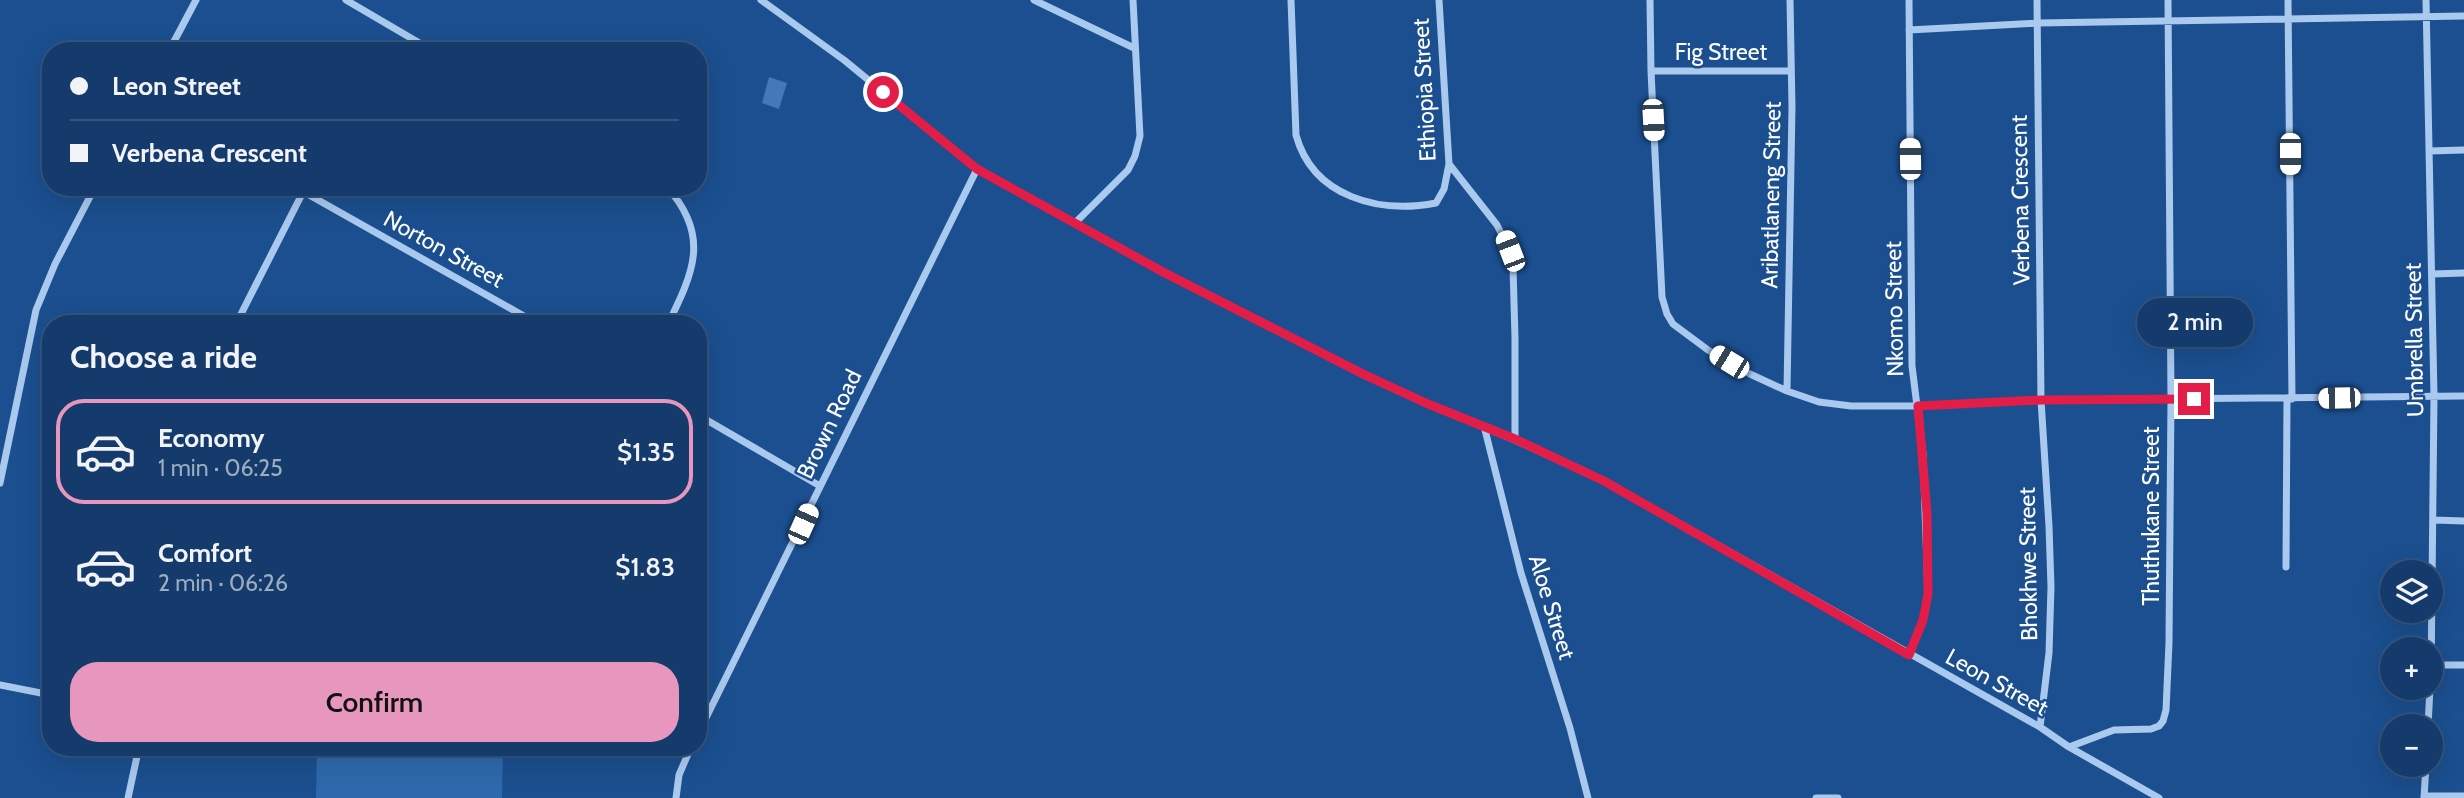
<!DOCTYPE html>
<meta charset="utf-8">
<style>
:root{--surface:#143b6b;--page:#1d4271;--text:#f1f3f6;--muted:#9dadc1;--line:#33557e;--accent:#e797bd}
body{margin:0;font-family:Cabin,sans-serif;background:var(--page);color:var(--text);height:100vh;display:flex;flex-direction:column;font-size:26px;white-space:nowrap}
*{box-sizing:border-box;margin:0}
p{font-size:23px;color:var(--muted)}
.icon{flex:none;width:38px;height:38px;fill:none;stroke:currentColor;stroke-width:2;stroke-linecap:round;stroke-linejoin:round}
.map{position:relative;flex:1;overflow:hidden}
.drawer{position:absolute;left:42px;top:315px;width:665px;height:441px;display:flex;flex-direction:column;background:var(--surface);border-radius:28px;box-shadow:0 7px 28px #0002,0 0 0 2px var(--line)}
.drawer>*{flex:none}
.banner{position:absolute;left:42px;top:42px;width:665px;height:154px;border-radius:28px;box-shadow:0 7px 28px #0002,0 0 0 2px var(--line);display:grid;align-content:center;height:154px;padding:0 28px;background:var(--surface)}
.controls{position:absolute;left:2380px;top:560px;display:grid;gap:14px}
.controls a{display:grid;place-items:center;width:63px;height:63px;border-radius:50%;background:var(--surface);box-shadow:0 7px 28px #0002,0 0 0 2px var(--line);font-size:35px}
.end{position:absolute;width:32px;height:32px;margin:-16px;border:9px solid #e11d48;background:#fff;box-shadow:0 0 0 4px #fff}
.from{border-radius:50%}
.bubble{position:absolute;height:49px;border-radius:24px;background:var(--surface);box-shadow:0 7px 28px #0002,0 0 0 2px var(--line);font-size:23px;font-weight:600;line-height:49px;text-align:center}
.car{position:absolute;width:21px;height:42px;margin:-21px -10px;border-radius:9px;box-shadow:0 0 5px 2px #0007;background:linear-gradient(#fff 24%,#345 0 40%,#fff 0 76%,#345 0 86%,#fff 0)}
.banner b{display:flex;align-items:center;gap:24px;height:66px;font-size:26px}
.banner b+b{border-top:2px solid var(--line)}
.banner i{width:18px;height:18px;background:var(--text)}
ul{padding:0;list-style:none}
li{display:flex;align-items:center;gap:21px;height:105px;margin:0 14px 10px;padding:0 14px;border:4px solid transparent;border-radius:28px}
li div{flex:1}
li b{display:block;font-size:26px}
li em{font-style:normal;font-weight:600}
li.current{border-color:var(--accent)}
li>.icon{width:63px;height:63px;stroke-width:1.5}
h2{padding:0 28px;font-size:32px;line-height:84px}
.cta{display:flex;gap:14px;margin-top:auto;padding:14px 28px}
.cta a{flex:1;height:80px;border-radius:28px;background:var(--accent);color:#111;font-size:28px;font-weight:600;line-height:80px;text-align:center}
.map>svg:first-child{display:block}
.green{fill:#2e69ad}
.building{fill:#4478b7}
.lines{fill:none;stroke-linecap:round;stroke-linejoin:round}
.minor{stroke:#a9c9ee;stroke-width:7}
.route{stroke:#e11d48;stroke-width:9}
.labels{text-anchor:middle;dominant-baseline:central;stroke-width:5;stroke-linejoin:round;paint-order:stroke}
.street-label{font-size:23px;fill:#fff;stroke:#1b4f8f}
</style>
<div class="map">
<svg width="2464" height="798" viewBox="0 0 2464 798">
<rect width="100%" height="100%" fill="#1b4f8f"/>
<path class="green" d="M 317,747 L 503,747 L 502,798 L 316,798 Z"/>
<path class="building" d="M 769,77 L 787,83 L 779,109 L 762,103 Z"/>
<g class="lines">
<path class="minor" d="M 346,0 L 433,51
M 761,0 L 844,60 L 977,169 L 1163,272 L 1362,374 L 1428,404 L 1515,440 L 1604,481 L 2040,727 L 2069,747 L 2159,798
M 1034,0 L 1134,48
M 1291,0 L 1296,135 C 1313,197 1379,214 1436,203 L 1444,189 L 1449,164 L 1439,0
M 1650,0 L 1651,71 L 1662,297 L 1667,314 L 1673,324 L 1708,350 L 1750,374 L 1787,391 L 1819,402 L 1851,406 L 1918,406 L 2041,400 L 2464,396
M 1909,0 L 1912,366 L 1923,454 L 1928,594 L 1923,620 L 1909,655
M 2037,0 L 2041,400 L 2049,526 L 2051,587 L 2049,653 L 2040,727
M 2288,0 L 2292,399
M 2426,0 L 2434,396 L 2431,680
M 1909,30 L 2038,23 L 2464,16
M 169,51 L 196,0
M 1651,71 L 1791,71
M 2429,151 L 2464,150
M 1449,164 L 1497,225 L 1510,251 L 1513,267 L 1515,338 L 1515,440
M 295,187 L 538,324
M 667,187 C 711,236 693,273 668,324
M 1075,223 L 1128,170 L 1135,156 L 1140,136 L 1133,0
M 2432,274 L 2464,273
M 236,324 L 303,192
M 1787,391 L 1792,107 L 1790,0
M 698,415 L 820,486
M 1484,426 L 1521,573 L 1570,728 L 1588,798
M 0,483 L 36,310 L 55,264 L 95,187
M 2434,520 L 2464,521
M 2286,567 L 2287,399
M 2432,665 L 2464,665
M 0,685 L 51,695
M 2428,726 L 2430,688
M 698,734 L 977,169
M 2069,747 L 2114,730 L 2151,729 L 2159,726 L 2163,721 L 2166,710 L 2169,643 L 2171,399 L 2168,0
M 2424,796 L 2464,796
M 128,798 L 139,747
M 676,798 L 679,775 L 691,747
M 1816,798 L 1838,798
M 2424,798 L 2426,765"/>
</g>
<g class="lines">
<path class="route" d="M 883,92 L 977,169 L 1163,272 L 1363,374 L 1428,404 L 1515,439 L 1604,481 L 1909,655 L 1923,620 L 1928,594 L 1927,513 L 1918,406 L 2041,400 L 2194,399"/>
</g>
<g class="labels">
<g class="street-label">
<text x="1721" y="52">Fig Street</text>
<text transform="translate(1424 90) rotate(-93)">Ethiopia Street</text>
<text transform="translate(1771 195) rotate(-89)">Aribatlaneng Street</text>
<text transform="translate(2020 200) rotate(-91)">Verbena Crescent</text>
<text transform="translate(444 249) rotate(29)">Norton Street</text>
<text transform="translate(1894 309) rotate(-91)">Nkomo Street</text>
<text transform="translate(2414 340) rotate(-91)">Umbrella Street</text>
<text transform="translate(829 424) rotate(-64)">Brown Road</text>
<text transform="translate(2151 516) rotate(-90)">Thuthukane Street</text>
<text transform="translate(2028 564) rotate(-91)">Bhokhwe Street</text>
<text transform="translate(1552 607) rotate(73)">Aloe Street</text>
<text transform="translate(1997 682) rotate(29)">Leon Street</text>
</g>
</g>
</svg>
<div class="controls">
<a><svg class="icon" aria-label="layers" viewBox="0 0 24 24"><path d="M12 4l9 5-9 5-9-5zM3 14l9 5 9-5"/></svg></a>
<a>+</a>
<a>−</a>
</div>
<i class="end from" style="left:883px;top:92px"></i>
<i class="end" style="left:2194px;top:399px"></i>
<div class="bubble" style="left:2137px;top:298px;width:116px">2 min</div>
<i class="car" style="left:1653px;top:120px;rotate:177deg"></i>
<i class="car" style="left:2290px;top:154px;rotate:180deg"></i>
<i class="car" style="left:1910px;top:159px;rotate:359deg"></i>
<i class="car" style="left:1510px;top:251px;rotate:339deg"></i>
<i class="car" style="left:1729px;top:362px;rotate:301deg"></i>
<i class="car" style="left:2339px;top:398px;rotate:269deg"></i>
<i class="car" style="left:803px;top:524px;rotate:24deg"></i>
<div class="banner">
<b><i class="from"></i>Leon Street</b>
<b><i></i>Verbena Crescent</b>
</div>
<section class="drawer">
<h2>Choose a ride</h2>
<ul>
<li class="current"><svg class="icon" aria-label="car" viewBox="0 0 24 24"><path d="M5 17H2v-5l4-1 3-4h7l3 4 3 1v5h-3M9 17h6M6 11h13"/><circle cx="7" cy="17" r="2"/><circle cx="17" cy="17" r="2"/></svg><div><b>Economy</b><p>1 min · 06:25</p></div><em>$1.35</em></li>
<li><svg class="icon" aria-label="car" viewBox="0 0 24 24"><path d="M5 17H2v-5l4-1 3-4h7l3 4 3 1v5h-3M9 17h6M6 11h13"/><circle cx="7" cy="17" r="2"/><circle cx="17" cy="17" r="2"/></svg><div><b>Comfort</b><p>2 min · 06:26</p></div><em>$1.83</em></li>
</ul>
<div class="cta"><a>Confirm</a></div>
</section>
</div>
